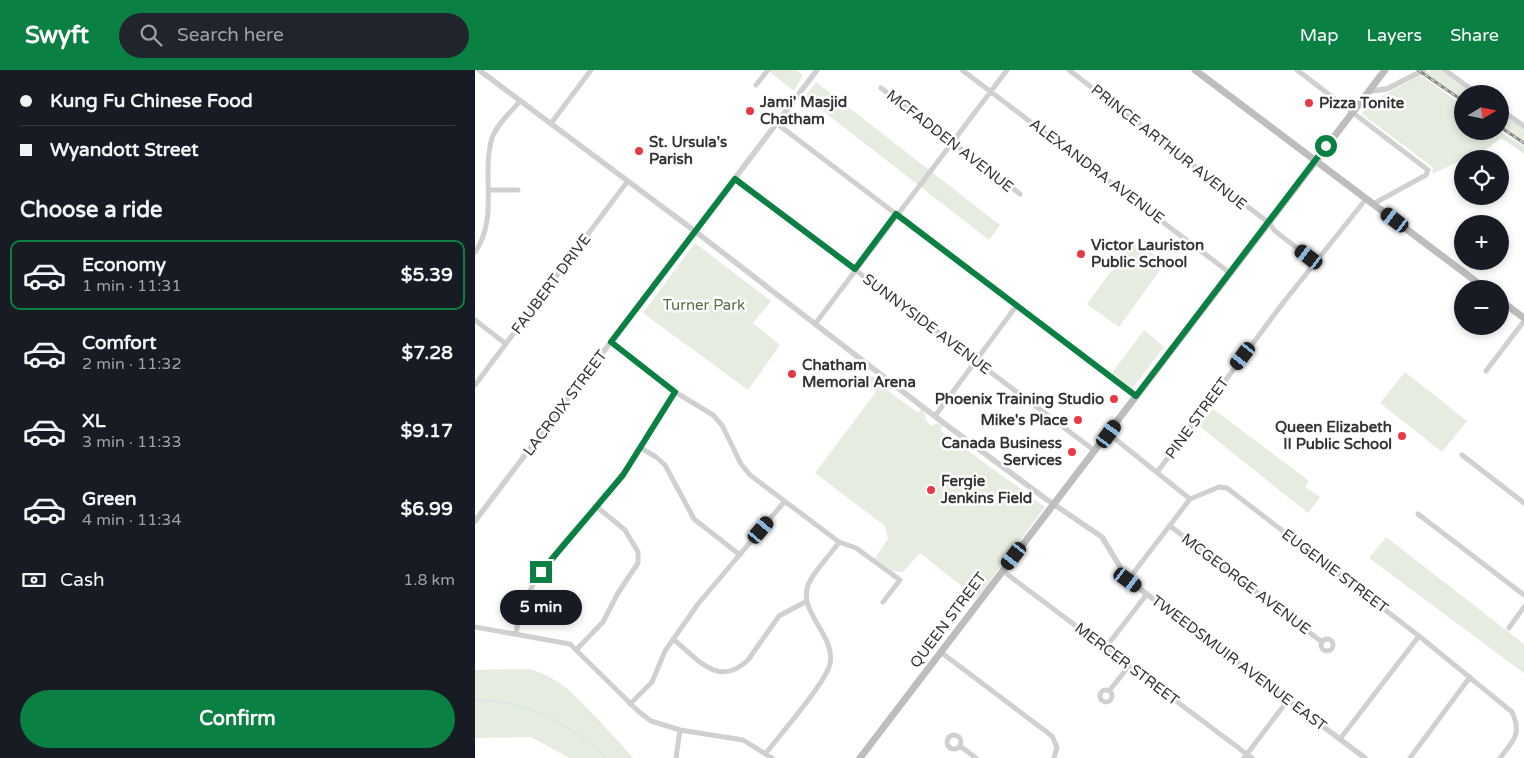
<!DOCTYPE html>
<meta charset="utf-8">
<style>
:root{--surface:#171b24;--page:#20242c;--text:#f1f3f6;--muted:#9ea1a6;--line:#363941;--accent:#0b8043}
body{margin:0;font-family:"Varela Round",sans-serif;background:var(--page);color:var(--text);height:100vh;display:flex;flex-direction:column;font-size:19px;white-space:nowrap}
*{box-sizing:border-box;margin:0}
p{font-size:16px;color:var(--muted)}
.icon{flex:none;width:28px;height:28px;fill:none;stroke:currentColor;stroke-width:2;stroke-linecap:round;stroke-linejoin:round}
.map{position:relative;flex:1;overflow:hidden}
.panel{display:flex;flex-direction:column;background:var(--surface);width:475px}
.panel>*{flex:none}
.guide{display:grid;align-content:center;height:110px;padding:0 20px;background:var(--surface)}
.needle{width:32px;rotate:80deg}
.controls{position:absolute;left:979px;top:15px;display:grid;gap:10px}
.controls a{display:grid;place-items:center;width:55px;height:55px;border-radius:50%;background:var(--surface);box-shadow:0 2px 8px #0003;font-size:25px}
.end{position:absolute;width:22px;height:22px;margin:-11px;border:6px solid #0b8043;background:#fff;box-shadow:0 0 0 2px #fff}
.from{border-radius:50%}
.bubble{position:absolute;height:35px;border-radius:18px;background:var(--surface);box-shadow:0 2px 8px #0003;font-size:16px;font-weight:700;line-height:35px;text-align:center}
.car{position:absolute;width:15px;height:30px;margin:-15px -8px;border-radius:6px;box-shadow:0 0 4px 1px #0007;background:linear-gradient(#222 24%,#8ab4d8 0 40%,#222 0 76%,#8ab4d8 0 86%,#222 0)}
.guide b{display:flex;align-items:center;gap:18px;height:48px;font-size:19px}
.guide b+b{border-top:1px solid var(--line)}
.guide i{width:12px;height:12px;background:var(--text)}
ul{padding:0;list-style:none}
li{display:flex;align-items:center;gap:15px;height:70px;margin:0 10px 8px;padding:0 10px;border:2px solid transparent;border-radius:10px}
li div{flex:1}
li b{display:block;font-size:19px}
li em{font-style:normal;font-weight:700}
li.current{border-color:var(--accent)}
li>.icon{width:45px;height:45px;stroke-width:1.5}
h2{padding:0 20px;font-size:22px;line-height:60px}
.pay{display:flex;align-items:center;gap:12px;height:55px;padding:0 20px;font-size:19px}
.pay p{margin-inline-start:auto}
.button{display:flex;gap:10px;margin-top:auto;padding:10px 20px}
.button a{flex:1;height:58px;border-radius:30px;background:var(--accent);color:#fff;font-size:20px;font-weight:700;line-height:58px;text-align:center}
header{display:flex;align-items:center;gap:30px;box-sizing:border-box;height:70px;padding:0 25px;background:var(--accent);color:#fff}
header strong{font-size:24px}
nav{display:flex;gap:28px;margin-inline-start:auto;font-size:18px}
.search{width:350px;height:45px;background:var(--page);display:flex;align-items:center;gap:12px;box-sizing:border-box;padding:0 18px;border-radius:28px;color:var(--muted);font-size:19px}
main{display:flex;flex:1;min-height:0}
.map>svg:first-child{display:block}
.green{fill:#e6ecdf}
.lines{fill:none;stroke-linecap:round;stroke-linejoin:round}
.stream{stroke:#cfe2ee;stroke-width:1}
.minor{stroke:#d0d0d0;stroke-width:5}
.tertiary{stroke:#d0d0d0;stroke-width:5.5}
.secondary{stroke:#bdbdbd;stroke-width:7}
.rail-casing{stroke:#888;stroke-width:3}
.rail{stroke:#fff;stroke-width:1;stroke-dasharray:4;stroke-linecap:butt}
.route{stroke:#0b8043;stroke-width:6}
.poi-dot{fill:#e63946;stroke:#fff;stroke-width:2}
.labels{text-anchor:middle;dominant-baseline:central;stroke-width:5;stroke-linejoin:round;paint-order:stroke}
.poi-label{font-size:15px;font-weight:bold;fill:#333;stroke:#fff;text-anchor:start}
.street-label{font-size:15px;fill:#333;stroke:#fff}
.park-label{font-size:15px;fill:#56703f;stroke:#fff}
</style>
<header>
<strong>Swyft</strong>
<div class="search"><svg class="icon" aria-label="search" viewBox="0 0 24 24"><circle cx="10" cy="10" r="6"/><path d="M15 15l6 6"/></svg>Search here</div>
<nav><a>Map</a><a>Layers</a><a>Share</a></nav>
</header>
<main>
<section class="panel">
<div class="guide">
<b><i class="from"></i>Kung Fu Chinese Food</b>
<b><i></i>Wyandott Street</b>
</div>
<h2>Choose a ride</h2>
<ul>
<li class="current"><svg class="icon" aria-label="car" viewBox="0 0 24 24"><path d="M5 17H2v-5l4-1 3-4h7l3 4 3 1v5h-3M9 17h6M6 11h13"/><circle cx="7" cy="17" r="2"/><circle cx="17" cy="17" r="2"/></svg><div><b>Economy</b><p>1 min · 11:31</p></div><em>$5.39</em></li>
<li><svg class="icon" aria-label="car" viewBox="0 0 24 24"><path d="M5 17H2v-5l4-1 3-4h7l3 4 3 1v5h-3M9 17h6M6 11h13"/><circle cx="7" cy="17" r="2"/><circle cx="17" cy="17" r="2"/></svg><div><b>Comfort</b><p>2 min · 11:32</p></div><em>$7.28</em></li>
<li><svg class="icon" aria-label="car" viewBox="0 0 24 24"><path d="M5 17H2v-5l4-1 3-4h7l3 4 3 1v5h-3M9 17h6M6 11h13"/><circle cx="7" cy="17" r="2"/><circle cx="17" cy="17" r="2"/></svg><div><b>XL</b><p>3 min · 11:33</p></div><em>$9.17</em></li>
<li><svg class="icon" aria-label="car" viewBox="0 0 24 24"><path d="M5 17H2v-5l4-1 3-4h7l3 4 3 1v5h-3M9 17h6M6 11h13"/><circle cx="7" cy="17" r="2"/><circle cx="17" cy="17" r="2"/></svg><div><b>Green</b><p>4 min · 11:34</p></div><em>$6.99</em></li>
</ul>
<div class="pay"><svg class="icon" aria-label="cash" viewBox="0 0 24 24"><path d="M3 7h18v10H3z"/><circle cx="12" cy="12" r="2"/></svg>Cash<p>1.8 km</p></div>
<div class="button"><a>Confirm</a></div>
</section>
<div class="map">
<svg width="1049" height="688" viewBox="0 0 1049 688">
<rect width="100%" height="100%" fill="#fff"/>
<path class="green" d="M 292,0 L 321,0 L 328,5 L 319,21 Z
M 956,0 L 971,0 L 1005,24 L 988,24 L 987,30 L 949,3 Z
M 946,5 L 987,35 L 988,61 L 1024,61 L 1049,76 L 1049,84 L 1026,68 L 1015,77 L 957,104 L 958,98 L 956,96 L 887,44 L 890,37 L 896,32 Z
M 341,12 L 525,155 L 514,170 L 330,27 Z
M 1025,38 L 1049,54 L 1049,72 L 1025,55 Z
M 659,170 L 690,193 L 644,257 L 612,234 Z
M 220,173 L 296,231 L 278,253 L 305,275 L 273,320 L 168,243 Z
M 669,260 L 689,277 L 657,319 L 637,303 Z
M 930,302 L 992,351 L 967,382 L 905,333 Z
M 396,306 L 405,309 L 404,314 L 443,343 L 446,339 L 450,343 L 451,351 L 457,356 L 462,353 L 467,355 L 466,361 L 570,437 L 502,528 L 445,483 L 428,502 L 417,501 L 400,488 L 413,469 L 410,456 L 340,403 L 401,322 L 390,313 Z
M 738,339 L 834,411 L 830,417 L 845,427 L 833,443 L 724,356 Z
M 911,467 L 1049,574 L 1049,603 L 894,488 Z
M 55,599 C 87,609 99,625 121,647 C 133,661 146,673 158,688 L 94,688 L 56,667 L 0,668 L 0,600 Z"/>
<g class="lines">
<path class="stream" d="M 1031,68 L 1049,81
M 0,630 C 54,631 92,652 131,688"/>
<path class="minor" d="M 487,0 L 755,203
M 594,0 L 794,153 L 800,161 L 840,192
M 822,0 L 953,100 L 951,105 L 898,134
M 970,0 L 1003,24
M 281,15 L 293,0
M 406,18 L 545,124
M 1025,39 L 1049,56
M 77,52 L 116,0
M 301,53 L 661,326
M 260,109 L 620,381
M 15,120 L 43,120
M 0,182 C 24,148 6,105 17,68 C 22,54 36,42 45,31
M 0,250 L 31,274
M 340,254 L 532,0
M 136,272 L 200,322 L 238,345 L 247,355 L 266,394 L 275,405 L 364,472 L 381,478 L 425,510 L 408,532
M 1011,301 L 1049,251
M 0,315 L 152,112
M 460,346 L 542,235
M 634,364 L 715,429
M 166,378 L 181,387 L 190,395 L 219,449 L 265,485
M 987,385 L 1049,433
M 683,401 L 808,233 L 891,129
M 715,429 L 744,417 L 752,418 L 944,566 L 1037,642 C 1047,664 1039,670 1025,688
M 943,444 L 1049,525
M 695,456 L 847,572
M 528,501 L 777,688
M 653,510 L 715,429
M 0,557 L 95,574 L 163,641 L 176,651 L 205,660 L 268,670 L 297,688
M 1034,558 L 1049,537
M 41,563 C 51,496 110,457 147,405 C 167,378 181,348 200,322
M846 575a6 6 0 1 1 12 0a6 6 0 1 1-12 0Z
M 198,569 C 222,588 243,619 273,590 L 304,546 L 332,531
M 631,577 L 672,524
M 102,579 L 128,552 L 143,523 L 163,493 L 163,482 L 150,460 L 122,437
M 467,583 L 577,666 L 582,677 L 579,688
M625 626a6 6 0 1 1 12 0a6 6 0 1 1-12 0Z
M 634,621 L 654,596
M 155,634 L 177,612 L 190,581 L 223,534 L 310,431
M472 672a7 7 0 1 1 14 0a7 7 0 1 1-14 0Z
M 865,669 L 944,566
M 485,676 L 501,688
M 291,683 C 305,665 351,612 355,594 C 361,565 323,543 333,515 C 339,500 355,486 364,472
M 201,688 L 205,660
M 769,688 L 813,630
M 935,688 L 995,607"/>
<path class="tertiary" d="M 4,0 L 221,162 L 466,351 L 571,429 L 627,467 L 653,510 L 890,688
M 895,21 L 912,19 L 949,0
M 0,451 L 342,0"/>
<path class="secondary" d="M 720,0 L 1011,219
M 1025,230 L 1049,248
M 385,688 L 910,0"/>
<defs>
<path id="rail" d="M 943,0 L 988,31
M 1025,57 L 1049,73"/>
</defs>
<use href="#rail" class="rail-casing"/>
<use href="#rail" class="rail"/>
</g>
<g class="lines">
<path class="route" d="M 66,502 L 148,405 L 200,322 L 136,272 L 260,109 L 380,199 L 421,144 L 661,326 L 851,76"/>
</g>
<g class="poi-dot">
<circle cx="834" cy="33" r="5"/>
<circle cx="275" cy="41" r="5"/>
<circle cx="164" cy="81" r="5"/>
<circle cx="606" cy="184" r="5"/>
<circle cx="317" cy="304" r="5"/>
<circle cx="639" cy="329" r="5"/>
<circle cx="603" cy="350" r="5"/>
<circle cx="927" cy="366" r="5"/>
<circle cx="597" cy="382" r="5"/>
<circle cx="456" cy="420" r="5"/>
</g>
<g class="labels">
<g class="poi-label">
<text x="285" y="32">Jami' Masjid<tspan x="285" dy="17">Chatham</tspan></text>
<text x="844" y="33">Pizza Tonite</text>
<text x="174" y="72">St. Ursula's<tspan x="174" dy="17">Parish</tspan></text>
<text x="616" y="175">Victor Lauriston<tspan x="616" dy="17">Public School</tspan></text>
<text x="327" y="295">Chatham<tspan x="327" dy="17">Memorial Arena</tspan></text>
<text x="629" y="329" text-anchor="end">Phoenix Training Studio</text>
<text x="593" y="350" text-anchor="end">Mike's Place</text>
<text x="917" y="357" text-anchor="end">Queen Elizabeth<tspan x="917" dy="17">II Public School</tspan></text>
<text x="587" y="373" text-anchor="end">Canada Business<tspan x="587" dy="17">Services</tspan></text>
<text x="466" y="411">Fergie<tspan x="466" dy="17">Jenkins Field</tspan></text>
</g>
<g class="street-label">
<text transform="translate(475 71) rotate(38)">MCFADDEN AVENUE</text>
<text transform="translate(694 77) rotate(38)">PRINCE ARTHUR AVENUE</text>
<text transform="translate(622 101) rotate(37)">ALEXANDRA AVENUE</text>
<text transform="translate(76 214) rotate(-53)">FAUBERT DRIVE</text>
<text transform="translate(452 254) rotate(37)">SUNNYSIDE AVENUE</text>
<text transform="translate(90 333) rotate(-53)">LACROIX STREET</text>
<text transform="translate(722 348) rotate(-54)">PINE STREET</text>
<text transform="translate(860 501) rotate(37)">EUGENIE STREET</text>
<text transform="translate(771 514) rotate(37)">MCGEORGE AVENUE</text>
<text transform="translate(473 550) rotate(-53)">QUEEN STREET</text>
<text transform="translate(764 593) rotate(37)">TWEEDSMUIR AVENUE EAST</text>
<text transform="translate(652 594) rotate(37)">MERCER STREET</text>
</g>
<g class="park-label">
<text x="229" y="235">Turner Park</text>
</g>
</g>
</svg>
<div class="controls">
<a><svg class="needle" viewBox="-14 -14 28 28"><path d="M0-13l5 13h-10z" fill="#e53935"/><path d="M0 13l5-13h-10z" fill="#9ea1a6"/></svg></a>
<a><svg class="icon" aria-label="locate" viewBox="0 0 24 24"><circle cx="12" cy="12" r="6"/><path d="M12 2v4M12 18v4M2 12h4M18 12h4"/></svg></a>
<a>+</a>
<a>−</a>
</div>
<i class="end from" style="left:851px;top:76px"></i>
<i class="end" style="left:66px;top:502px"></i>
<div class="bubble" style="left:25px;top:520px;width:82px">5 min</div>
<i class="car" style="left:920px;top:150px;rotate:307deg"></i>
<i class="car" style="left:834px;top:187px;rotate:307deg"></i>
<i class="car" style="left:768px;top:286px;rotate:217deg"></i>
<i class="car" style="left:634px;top:364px;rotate:36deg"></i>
<i class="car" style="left:286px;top:460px;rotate:40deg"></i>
<i class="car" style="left:539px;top:486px;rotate:218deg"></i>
<i class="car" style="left:653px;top:510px;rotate:126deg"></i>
</div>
</main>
